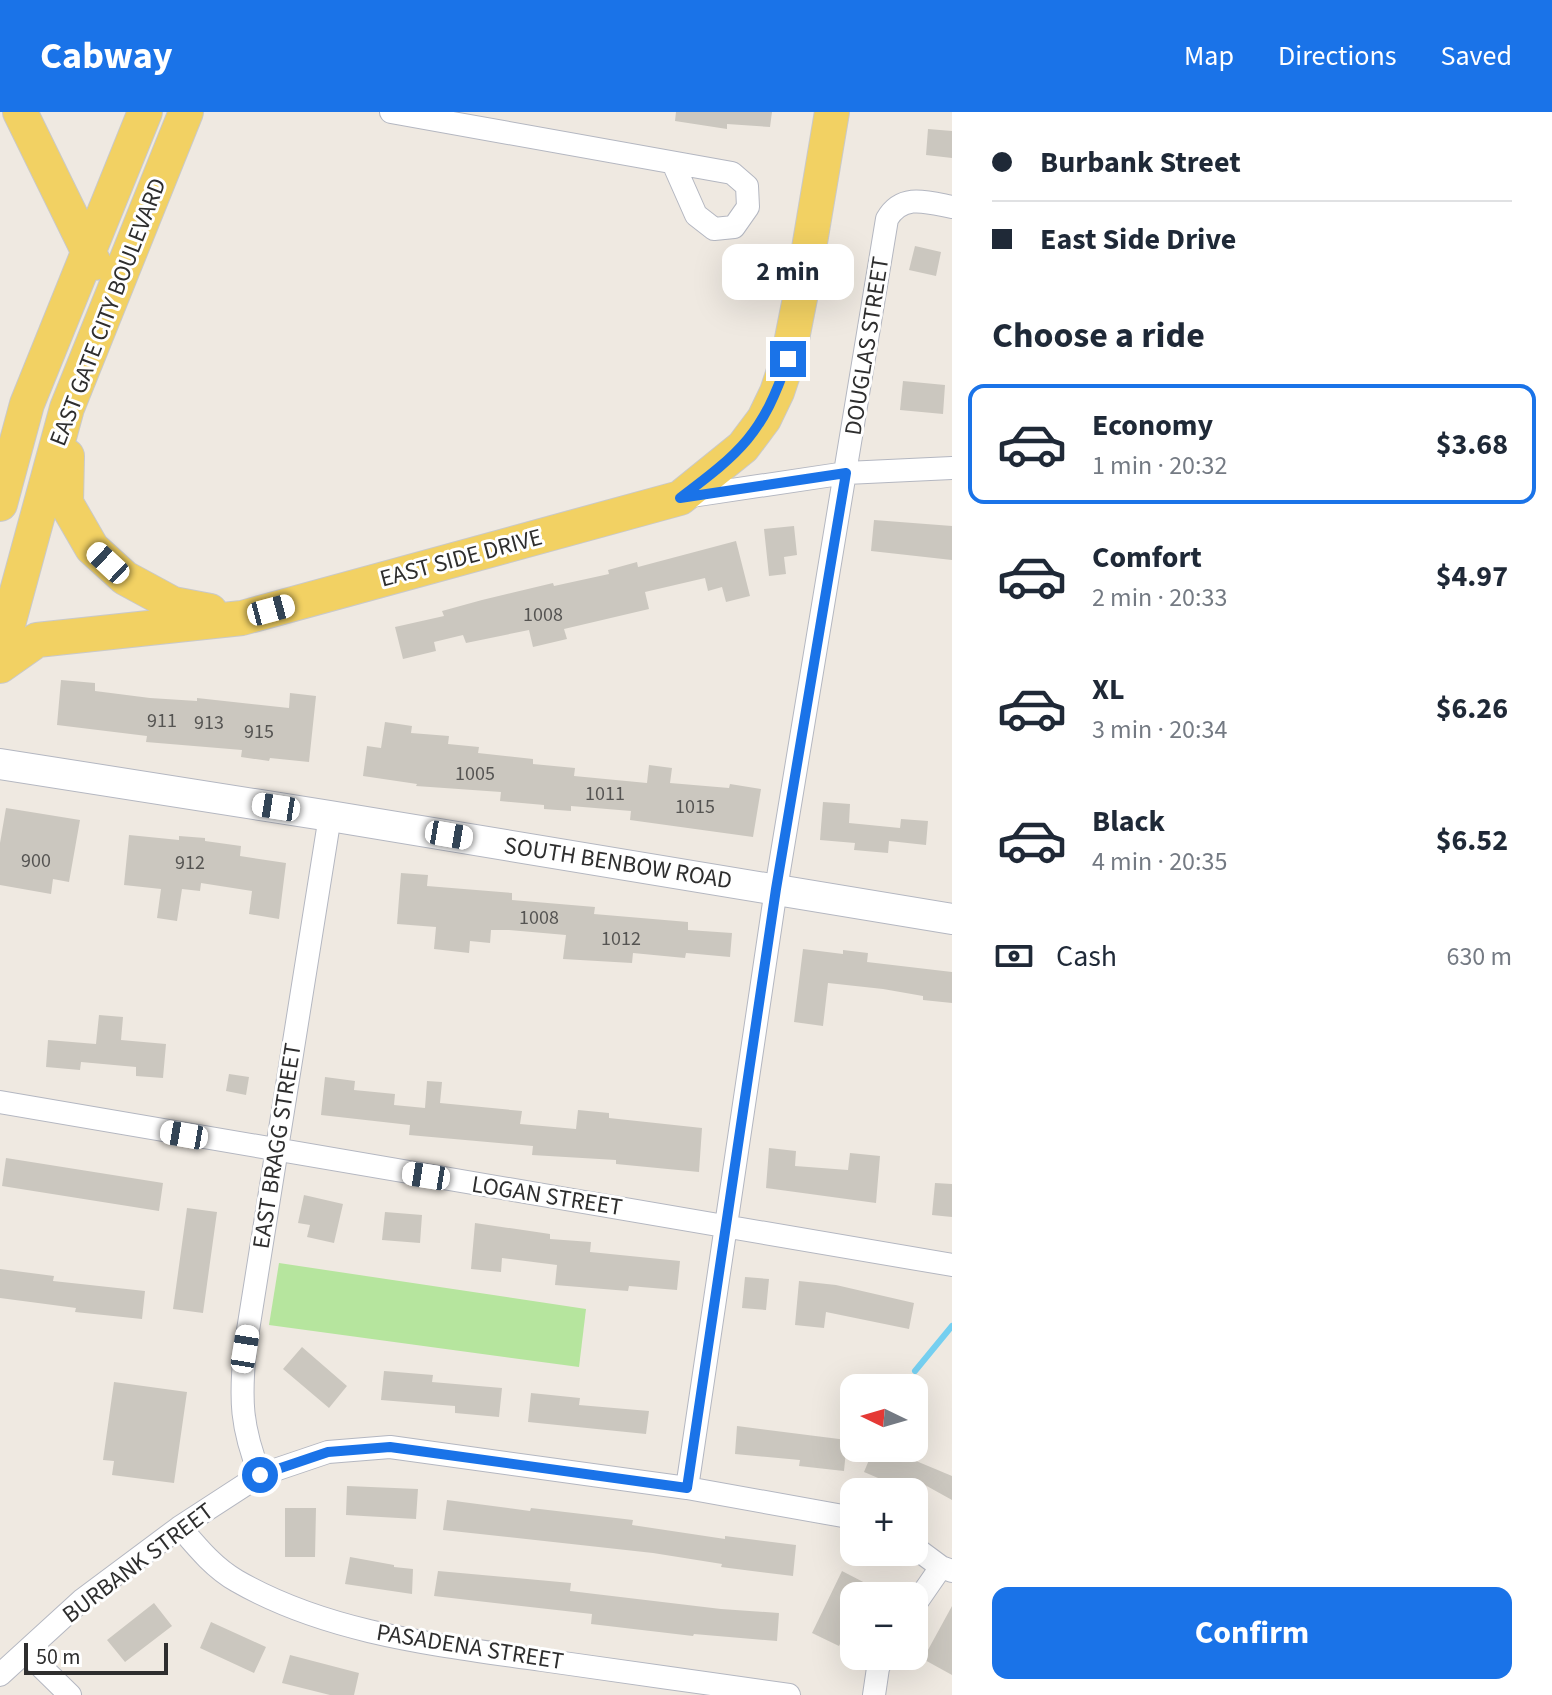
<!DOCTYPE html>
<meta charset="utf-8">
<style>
:root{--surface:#fff;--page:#f6f6f7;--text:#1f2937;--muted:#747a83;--line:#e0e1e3;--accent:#1a73e8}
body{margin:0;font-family:"Source Sans 3",sans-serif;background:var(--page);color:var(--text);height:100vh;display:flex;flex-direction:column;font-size:30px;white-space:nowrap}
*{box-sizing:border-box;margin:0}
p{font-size:26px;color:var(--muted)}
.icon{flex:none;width:44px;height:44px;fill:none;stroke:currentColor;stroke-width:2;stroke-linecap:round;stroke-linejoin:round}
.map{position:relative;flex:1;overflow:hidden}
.side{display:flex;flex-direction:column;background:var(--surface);width:600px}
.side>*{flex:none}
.hud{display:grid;align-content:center;height:176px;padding:0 40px;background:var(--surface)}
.needle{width:52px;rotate:275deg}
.buttons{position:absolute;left:840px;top:1262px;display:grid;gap:16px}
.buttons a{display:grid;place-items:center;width:88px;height:88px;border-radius:16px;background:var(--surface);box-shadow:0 8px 32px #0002;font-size:40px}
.scale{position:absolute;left:24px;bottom:20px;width:144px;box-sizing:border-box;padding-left:8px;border:4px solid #2e2e2e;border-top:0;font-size:22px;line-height:28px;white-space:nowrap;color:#2e2e2e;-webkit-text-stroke:6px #fff;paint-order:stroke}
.end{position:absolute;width:36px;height:36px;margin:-18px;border:10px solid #1a73e8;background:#fff;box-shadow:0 0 0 4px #fff}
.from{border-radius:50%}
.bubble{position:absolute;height:56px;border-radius:16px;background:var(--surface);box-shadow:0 8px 32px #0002;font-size:26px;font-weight:700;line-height:56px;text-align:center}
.car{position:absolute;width:24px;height:48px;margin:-24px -12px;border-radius:10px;box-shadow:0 0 6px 2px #0007;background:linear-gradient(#fff 24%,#345 0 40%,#fff 0 76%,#345 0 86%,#fff 0)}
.hud b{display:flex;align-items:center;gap:28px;height:76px;font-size:30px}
.hud b+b{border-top:2px solid var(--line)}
.hud i{width:20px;height:20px;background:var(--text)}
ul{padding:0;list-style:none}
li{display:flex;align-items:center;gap:24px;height:120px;margin:0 16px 12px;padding:0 24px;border:4px solid transparent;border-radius:16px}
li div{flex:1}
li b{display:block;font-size:30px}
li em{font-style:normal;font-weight:700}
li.on{border-color:var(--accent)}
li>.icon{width:72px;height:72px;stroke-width:1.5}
h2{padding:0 40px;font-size:36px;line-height:96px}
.pay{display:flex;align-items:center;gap:20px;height:88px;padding:0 40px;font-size:30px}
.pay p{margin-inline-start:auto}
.cta{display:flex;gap:16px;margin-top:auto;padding:16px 40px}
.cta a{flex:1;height:92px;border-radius:16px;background:var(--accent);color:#fff;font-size:32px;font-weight:700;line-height:92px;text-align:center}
header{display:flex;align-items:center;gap:48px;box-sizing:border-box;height:112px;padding:0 40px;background:var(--accent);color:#fff}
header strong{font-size:38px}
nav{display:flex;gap:44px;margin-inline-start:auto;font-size:28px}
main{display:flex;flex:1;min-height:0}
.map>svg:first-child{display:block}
.green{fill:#b6e59e}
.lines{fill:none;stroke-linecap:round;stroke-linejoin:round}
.stream{stroke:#75cff0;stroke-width:6}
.building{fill:#cbc7bf}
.minor-casing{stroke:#b4b7c1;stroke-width:24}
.secondary-casing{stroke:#b4b7c1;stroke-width:32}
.primary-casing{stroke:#c9c9c9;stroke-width:36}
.minor{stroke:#fff;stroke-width:22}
.secondary{stroke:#fff;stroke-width:30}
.primary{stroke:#f2d163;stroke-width:34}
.route{stroke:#1a73e8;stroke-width:10}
.labels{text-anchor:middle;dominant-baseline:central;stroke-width:6;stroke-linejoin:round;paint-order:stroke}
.number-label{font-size:20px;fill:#555452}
.street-label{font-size:24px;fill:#2e2e2e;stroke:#fff}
</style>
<header>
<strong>Cabway</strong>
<nav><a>Map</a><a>Directions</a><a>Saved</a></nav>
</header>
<main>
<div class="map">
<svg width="952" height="1583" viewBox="0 0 952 1583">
<rect width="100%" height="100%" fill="#efe9e1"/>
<path class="green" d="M 279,1151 L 586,1197 L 579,1255 L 269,1213 Z"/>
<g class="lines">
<path class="stream" d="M 915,1259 L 952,1214"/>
</g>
<path class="building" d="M 676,0 L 772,0 L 770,15 L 727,12 L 727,17 L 675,9 Z
M 928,17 L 952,19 L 952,46 L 926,43 Z
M 915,134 L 941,140 L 936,164 L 909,158 Z
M 903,269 L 945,273 L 943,302 L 900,298 Z
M 874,408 L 952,414 L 952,448 L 871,439 Z
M 794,414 L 797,443 L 784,445 L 786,462 L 769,464 L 764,417 Z
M 736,429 L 750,484 L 726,490 L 722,475 L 708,479 L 705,466 L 645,480 L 649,497 L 564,517 L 567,527 L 533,535 L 529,518 L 466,531 L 463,523 L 434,530 L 436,539 L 403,547 L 395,515 L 444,504 L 442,499 L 482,488 L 553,471 L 554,474 L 609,462 L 608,458 L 637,450 L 638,455 Z
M 61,568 L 95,571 L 95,579 L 150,586 L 197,589 L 197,586 L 289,596 L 290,581 L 316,584 L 309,650 L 270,646 L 269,649 L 241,645 L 242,638 L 146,630 L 147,624 L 57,613 Z
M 385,610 L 412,614 L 411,621 L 449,624 L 448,632 L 479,635 L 478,641 L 533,647 L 533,652 L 575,656 L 574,664 L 647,671 L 649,653 L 672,656 L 670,671 L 729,676 L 730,672 L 761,677 L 753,725 L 630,708 L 631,699 L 571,694 L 571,699 L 544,697 L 544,693 L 500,689 L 501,680 L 416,674 L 417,672 L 363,664 L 367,634 L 381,636 Z
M 823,690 L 850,692 L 849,711 L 900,716 L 901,707 L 928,709 L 926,733 L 889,729 L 888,741 L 854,738 L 855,731 L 820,728 Z
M 6,696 L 80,708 L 69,770 L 53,767 L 51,782 L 0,773 L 0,731 Z
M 129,723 L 179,728 L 179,724 L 205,726 L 205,729 L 241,734 L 240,744 L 286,751 L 279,807 L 249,802 L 252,779 L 201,771 L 200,779 L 182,777 L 177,809 L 157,806 L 161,777 L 124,773 Z
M 401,761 L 428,763 L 427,774 L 512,781 L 512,788 L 595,795 L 594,802 L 688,810 L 688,818 L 732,821 L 730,845 L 686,841 L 685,846 L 633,841 L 632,851 L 563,847 L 566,823 L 509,818 L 491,818 L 490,831 L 470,829 L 469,841 L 434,837 L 436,815 L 397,812 Z
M 803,837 L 843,842 L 843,838 L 868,841 L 867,850 L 952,860 L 952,891 L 923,888 L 923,884 L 883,877 L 828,871 L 823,914 L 794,910 Z
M 99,903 L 123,905 L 121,928 L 166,932 L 163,966 L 136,964 L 136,955 L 81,950 L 80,958 L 46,955 L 48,928 L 96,932 Z
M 229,962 L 249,965 L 246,983 L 226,979 Z
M 325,965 L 355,969 L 354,978 L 395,982 L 394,993 L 425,996 L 427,969 L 442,970 L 440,991 L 522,999 L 520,1012 L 576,1017 L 578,998 L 609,1001 L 609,1006 L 702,1016 L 699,1060 L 616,1052 L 616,1048 L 532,1043 L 533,1034 L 409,1023 L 410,1013 L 321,1003 Z
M 769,1036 L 796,1039 L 795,1054 L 848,1058 L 850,1041 L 880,1044 L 876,1091 L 766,1076 Z
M 6,1046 L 163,1071 L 159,1099 L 2,1074 Z
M 935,1071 L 952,1072 L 952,1105 L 932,1103 Z
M 304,1083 L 343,1092 L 334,1131 L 307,1125 L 310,1113 L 298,1111 Z
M 187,1096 L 217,1100 L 203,1201 L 173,1197 Z
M 385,1100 L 422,1103 L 420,1131 L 382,1128 Z
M 475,1111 L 550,1122 L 550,1127 L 591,1130 L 590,1140 L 680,1149 L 677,1178 L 629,1174 L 628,1179 L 555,1173 L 557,1153 L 502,1146 L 501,1160 L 471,1157 Z
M 0,1157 L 54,1164 L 53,1169 L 145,1179 L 142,1207 L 75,1200 L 76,1196 L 0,1186 Z
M 745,1165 L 769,1167 L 766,1198 L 742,1196 Z
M 799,1169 L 836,1173 L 914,1191 L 909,1217 L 826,1200 L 824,1216 L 795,1213 Z
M 302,1235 L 347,1274 L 329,1296 L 283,1257 Z
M 384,1259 L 433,1263 L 432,1270 L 502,1276 L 499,1305 L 455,1301 L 455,1294 L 381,1288 Z
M 114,1270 L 187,1280 L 174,1371 L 112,1363 L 114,1349 L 103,1348 Z
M 531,1281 L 580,1286 L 579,1293 L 649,1299 L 646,1322 L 528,1310 Z
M 737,1314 L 847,1328 L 844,1359 L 799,1354 L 800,1348 L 735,1342 Z
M 874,1336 L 885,1336 L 952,1364 L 952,1388 L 916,1368 L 911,1380 L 864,1360 Z
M 347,1374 L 418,1377 L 416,1407 L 346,1403 Z
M 447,1388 L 530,1399 L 531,1396 L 633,1408 L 632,1413 L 725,1427 L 725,1424 L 796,1433 L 793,1464 L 721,1455 L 722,1452 L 653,1441 L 443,1418 Z
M 285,1396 L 316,1396 L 315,1445 L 285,1445 Z
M 350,1445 L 394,1453 L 394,1455 L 413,1457 L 412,1482 L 345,1472 Z
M 438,1459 L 571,1471 L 570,1479 L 721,1497 L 779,1501 L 777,1529 L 694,1522 L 693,1524 L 591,1512 L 592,1502 L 434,1484 Z
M 842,1459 L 869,1473 L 863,1484 L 854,1484 L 854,1503 L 839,1534 L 812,1521 Z
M 154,1491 L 172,1514 L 125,1550 L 107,1528 Z
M 952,1494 L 952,1563 L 923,1547 Z
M 211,1510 L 266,1535 L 254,1561 L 200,1536 Z
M 290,1543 L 359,1561 L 354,1583 L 330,1583 L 282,1571 Z"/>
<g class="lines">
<defs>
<path id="minor" d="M 391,0 L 732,61 L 747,74 L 748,95 L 734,115 L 714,117 L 696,103 L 673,51
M 685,385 L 846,361 L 952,356
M 0,990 L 952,1153
M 260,1363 C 241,1315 240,1288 245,1237 L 330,704
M 687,1376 L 776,777 L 887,107 C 902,81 927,90 952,95
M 180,1415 C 197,1435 214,1456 237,1469 C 329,1522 439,1533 542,1548 C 624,1560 707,1571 789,1583
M 914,1435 L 941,1455 L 952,1459
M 914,1494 L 941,1455
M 26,1540 L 70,1583
M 0,1563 L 82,1488 L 180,1415 L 260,1363 L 328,1340 L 390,1335 L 687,1376 L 854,1406
M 874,1583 L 878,1556 L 884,1544"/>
<path id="secondary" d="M 0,652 L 330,704 L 952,807"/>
<path id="primary" d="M 20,0 L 94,151
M 67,344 L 66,391 L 92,436 L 125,466 L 173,492 L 210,499
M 0,392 L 27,292 L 145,0
M 0,542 L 67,296 L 186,0
M 0,554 L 37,528 L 242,506 L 680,386 L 743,335 L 764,307 L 777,280 L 788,247 L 804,166 L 832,0"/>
</defs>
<use href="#minor" class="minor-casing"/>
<use href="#secondary" class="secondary-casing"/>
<use href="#primary" class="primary-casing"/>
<use href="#minor" class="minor"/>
<use href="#secondary" class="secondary"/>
<use href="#primary" class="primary"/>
</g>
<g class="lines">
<path class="route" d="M 260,1363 L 328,1340 L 390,1335 L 687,1376 L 776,777 L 846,361 L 680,386 C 741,340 763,322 788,247"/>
</g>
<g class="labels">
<g class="number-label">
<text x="543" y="503">1008</text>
<text x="162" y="609">911</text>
<text x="209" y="611">913</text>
<text x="259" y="620">915</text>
<text x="475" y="662">1005</text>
<text x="605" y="682">1011</text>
<text x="695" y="695">1015</text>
<text x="36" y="749">900</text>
<text x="190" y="751">912</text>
<text x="539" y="806">1008</text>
<text x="621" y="827">1012</text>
</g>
<g class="street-label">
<text transform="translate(108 200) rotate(-69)">EAST GATE CITY BOULEVARD</text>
<text transform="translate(867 234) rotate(-81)">DOUGLAS STREET</text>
<text transform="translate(461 446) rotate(-15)">EAST SIDE DRIVE</text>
<text transform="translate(618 751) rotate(9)">SOUTH BENBOW ROAD</text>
<text transform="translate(277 1034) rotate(-81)">EAST BRAGG STREET</text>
<text transform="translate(547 1084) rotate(9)">LOGAN STREET</text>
<text transform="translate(138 1451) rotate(-37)">BURBANK STREET</text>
<text transform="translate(470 1535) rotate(9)">PASADENA STREET</text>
</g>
</g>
</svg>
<div class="buttons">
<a><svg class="needle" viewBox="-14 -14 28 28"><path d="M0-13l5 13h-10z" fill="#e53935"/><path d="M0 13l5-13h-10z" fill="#747a83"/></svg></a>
<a>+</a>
<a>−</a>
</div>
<div class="scale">50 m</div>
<i class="end from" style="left:260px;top:1363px"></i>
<i class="end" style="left:788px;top:247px"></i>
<div class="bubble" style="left:722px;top:132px;width:132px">2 min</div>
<i class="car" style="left:108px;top:451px;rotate:313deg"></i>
<i class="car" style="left:271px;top:498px;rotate:75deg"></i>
<i class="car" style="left:276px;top:695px;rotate:279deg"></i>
<i class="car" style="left:449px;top:723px;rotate:100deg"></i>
<i class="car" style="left:184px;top:1023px;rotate:280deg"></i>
<i class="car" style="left:426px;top:1064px;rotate:279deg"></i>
<i class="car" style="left:245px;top:1237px;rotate:9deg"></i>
</div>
<section class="side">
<div class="hud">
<b><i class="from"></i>Burbank Street</b>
<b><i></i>East Side Drive</b>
</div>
<h2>Choose a ride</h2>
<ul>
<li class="on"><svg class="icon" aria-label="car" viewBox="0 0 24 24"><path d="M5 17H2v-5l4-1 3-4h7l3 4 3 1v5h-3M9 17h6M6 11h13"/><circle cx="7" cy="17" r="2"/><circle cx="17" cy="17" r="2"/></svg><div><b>Economy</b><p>1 min · 20:32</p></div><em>$3.68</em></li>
<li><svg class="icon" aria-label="car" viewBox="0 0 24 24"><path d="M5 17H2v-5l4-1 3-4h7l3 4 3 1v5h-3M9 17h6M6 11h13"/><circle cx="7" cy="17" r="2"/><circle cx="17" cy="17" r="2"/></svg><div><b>Comfort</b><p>2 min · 20:33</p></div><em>$4.97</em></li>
<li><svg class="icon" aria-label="car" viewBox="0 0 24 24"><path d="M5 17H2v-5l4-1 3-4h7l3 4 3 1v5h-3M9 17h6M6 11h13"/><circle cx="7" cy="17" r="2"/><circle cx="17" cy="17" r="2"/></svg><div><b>XL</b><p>3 min · 20:34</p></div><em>$6.26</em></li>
<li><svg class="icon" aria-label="car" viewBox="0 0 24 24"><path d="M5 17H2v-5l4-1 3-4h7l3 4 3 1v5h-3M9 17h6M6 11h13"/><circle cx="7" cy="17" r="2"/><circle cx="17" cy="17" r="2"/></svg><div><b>Black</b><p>4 min · 20:35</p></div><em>$6.52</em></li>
</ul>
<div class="pay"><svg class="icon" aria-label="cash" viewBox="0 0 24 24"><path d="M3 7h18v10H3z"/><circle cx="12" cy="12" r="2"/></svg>Cash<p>630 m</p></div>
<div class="cta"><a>Confirm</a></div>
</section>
</main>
